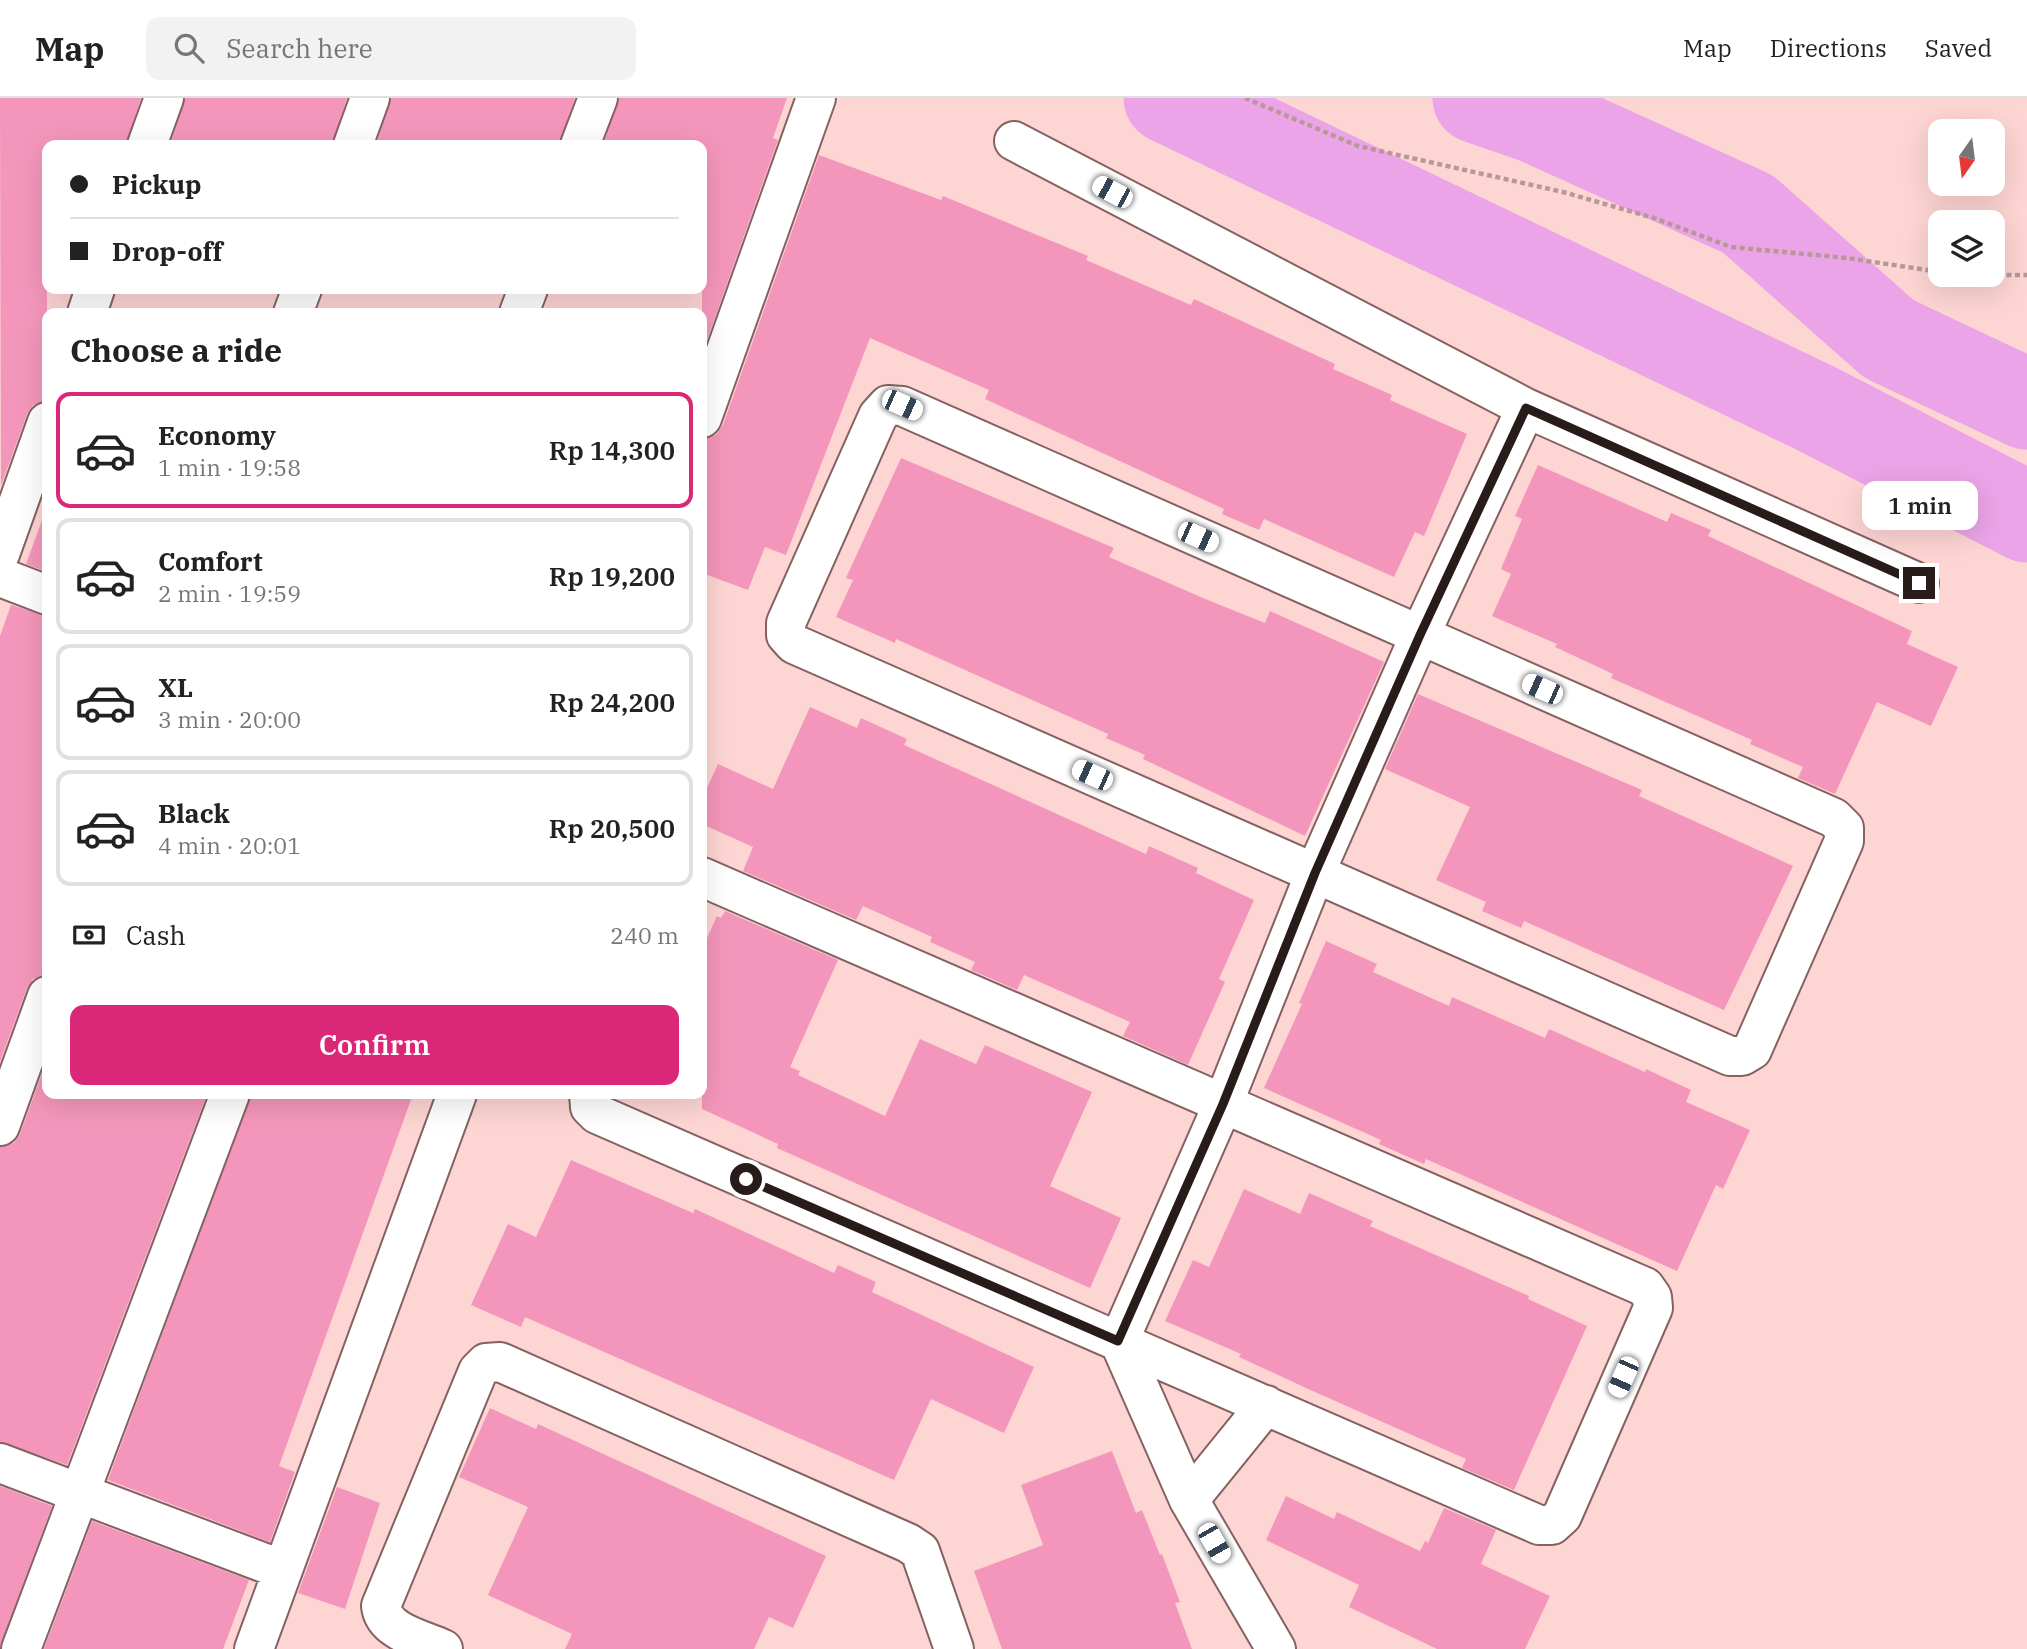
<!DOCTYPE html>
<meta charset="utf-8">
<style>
:root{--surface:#fff;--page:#f2f2f2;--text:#222;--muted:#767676;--line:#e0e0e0;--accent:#db2777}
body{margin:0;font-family:"IBM Plex Serif",serif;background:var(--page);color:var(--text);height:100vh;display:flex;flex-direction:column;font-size:26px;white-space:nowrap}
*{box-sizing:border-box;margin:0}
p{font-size:23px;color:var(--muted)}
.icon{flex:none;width:38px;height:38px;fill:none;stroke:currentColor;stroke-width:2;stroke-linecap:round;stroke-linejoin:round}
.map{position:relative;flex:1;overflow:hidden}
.panel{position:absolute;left:42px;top:210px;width:665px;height:791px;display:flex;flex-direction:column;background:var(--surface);border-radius:14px;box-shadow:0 7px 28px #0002}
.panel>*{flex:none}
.top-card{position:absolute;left:42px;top:42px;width:665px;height:154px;border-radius:14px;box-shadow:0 7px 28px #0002;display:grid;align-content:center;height:154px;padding:0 28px;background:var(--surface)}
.needle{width:46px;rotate:194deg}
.fabs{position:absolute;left:1928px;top:21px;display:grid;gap:14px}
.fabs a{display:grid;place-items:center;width:77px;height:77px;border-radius:14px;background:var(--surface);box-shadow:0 7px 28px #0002;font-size:35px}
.end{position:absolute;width:32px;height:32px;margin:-16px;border:9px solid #2a1b1b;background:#fff;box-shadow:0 0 0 4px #fff}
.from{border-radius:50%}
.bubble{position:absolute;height:49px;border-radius:14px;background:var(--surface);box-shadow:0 7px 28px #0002;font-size:23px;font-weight:600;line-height:49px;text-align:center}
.car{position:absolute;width:21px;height:42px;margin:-21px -10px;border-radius:9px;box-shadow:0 0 5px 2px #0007;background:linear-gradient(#fff 24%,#345 0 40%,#fff 0 76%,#345 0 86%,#fff 0)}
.top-card b{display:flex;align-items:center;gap:24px;height:66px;font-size:26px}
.top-card b+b{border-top:2px solid var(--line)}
.top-card i{width:18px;height:18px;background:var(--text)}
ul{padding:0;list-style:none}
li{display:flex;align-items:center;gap:21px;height:116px;margin:0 14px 10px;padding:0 14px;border:4px solid var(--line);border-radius:14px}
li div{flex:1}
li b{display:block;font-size:26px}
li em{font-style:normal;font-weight:600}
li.current{border-color:var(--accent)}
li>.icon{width:63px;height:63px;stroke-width:1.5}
h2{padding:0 28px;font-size:32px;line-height:84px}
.pay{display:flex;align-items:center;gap:18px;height:77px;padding:0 28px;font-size:26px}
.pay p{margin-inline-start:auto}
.button{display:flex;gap:14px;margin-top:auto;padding:14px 28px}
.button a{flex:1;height:80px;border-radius:14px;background:var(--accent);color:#fff;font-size:28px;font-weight:600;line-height:80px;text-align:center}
header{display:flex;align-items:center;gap:42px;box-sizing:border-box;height:98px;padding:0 35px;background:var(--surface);border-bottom:2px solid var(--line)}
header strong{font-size:33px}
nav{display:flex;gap:38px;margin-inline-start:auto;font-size:24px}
.search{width:490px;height:63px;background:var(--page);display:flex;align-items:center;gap:18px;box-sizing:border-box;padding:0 24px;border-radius:14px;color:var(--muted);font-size:26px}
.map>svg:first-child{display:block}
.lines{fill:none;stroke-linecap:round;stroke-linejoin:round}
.river{stroke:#eaa4e7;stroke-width:91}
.building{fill:#f496bb}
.minor-casing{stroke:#856261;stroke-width:42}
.path{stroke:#b89896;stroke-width:4.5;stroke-dasharray:5 3.5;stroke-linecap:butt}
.minor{stroke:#fff;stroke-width:38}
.route{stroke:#2a1b1b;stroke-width:9}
</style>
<header>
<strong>Map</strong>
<div class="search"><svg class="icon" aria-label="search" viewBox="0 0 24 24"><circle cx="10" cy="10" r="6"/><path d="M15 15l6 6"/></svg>Search here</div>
<nav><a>Map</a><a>Directions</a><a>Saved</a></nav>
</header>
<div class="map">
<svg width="2027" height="1551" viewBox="0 0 2027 1551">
<rect width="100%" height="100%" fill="#fdd5d3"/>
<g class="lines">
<path class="river" d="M 1169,0 L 1813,309 L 2027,419
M 1478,0 L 1536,20 L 1748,116 L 1889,241 L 2027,306"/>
</g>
<path class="building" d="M 0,0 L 141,0 L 126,47 L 47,47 L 47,303 L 33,307 L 27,316 L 1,388 Z
M 185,0 L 347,0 L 332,47 L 170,47 Z
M 391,0 L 575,0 L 559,47 L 376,47 Z
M 619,0 L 787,0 L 773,40 L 778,42 L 702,256 L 702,47 L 603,47 Z
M 819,57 L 941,102 L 943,98 L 1088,158 L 1086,162 L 1191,207 L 1194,201 L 1335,266 L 1333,271 L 1392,297 L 1390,302 L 1467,336 L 1424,438 L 1415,434 L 1394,479 L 1264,421 L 1259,432 L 1222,416 L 1224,411 L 985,301 L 989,292 L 870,240 L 786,457 L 765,449 L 748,492 L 702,475 L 702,341 L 716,337 L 723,327 Z
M 901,360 L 1114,450 L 1109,459 L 1210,503 L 1265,525 L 1270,513 L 1384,564 L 1305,738 L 1143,661 L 1145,657 L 1106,640 L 1108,636 L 896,541 L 895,545 L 836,519 L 853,482 L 846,480 Z
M 1538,367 L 1667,424 L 1671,415 L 1711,432 L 1708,438 L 1912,533 L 1907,546 L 1958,569 L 1931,628 L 1877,604 L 1835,696 L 1798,680 L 1803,669 L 1750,646 L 1752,642 L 1611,580 L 1613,576 L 1555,549 L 1557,546 L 1492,518 L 1511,476 L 1501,471 L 1522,421 L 1515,418 Z
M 42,422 L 47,423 L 47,474 L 26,466 Z
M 11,507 L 47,518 L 47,877 L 33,881 L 27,890 L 0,964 L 0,538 Z
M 1418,596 L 1642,692 L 1639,698 L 1793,768 L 1724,912 L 1524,823 L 1521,830 L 1482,813 L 1486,804 L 1436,782 L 1470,709 L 1385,671 Z
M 810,609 L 857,630 L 861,620 L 907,641 L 904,647 L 1146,756 L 1149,748 L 1198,770 L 1196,775 L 1254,802 L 1219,881 L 1225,884 L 1188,967 L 1123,938 L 1130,924 L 1024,877 L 1017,892 L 971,872 L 975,864 L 930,844 L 932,839 L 863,808 L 856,822 L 743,773 L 753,749 L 702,726 L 702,701 L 718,666 L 773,691 Z
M 725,813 L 838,862 L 790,969 L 800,973 L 798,977 L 885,1018 L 920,941 L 976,966 L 985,947 L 1092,994 L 1050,1088 L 1121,1120 L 1090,1190 L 777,1050 L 778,1046 L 702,1011 L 702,851 L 717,818 L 721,820 Z
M 1326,843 L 1377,866 L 1373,874 L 1449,908 L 1452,899 L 1545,940 L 1549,931 L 1645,974 L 1646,971 L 1691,992 L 1686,1004 L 1750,1032 L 1723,1091 L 1716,1087 L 1677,1173 L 1426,1061 L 1424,1066 L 1379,1046 L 1381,1042 L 1264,990 L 1302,906 L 1299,905 Z
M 47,962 L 47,996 L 207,996 L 67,1367 L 0,1344 L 0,1049 L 14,1045 L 20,1036 Z
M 251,996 L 413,996 L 279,1368 L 295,1374 L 270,1444 L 108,1382 Z
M 571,1062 L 693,1115 L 695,1111 L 834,1175 L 838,1167 L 876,1184 L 872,1194 L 1034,1269 L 1004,1335 L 931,1301 L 894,1382 L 525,1219 L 521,1229 L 471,1207 L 508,1126 L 536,1139 Z
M 1244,1091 L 1300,1116 L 1309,1095 L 1373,1123 L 1370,1128 L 1529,1198 L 1528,1201 L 1587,1228 L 1514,1392 L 1462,1370 L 1466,1361 L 1306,1290 L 1239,1259 L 1241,1256 L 1165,1223 L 1193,1162 L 1209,1169 Z
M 490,1310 L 536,1331 L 538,1326 L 826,1458 L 793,1530 L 769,1519 L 754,1551 L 565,1551 L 572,1536 L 488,1497 L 528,1409 L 459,1379 Z
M 1112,1353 L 1136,1415 L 1142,1412 L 1160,1457 L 1162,1456 L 1180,1504 L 1175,1505 L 1192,1551 L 1002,1551 L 974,1473 L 1043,1447 L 1021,1387 Z
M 0,1388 L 52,1408 L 0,1548 Z
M 337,1389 L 380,1405 L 345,1511 L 298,1495 Z
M 1286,1398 L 1334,1421 L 1337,1414 L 1420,1453 L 1425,1443 L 1428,1445 L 1444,1410 L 1496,1432 L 1481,1466 L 1550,1498 L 1525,1551 L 1437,1551 L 1349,1509 L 1359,1487 L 1266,1442 Z
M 92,1423 L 249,1482 L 223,1551 L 44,1551 Z"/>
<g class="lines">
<defs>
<path id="minor" d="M 1014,43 L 1526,310 L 1919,485
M 147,47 L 164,0
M 353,47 L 370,0
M 580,47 L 598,0
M 87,215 L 95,191
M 293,215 L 302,191
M 519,215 L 528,191
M 888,307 L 902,308 L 1834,720 L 1844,730 L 1844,743 L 1752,952 L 1742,958 L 1730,958 L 794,546 L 786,537 L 786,525 L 878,318 Z
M 702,320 L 816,0
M 0,456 L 47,324
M 0,479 L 47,497
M 589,996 L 590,1009 L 597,1016 L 1539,1427 L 1552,1427 L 1562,1418 L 1653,1210 L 1652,1199 L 1645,1189 L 702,779
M 0,1028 L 47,898
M 0,1365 L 283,1472
M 1189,1402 L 1266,1307
M 21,1551 L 230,996
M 254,1551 L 457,996
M 443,1551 C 421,1541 384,1534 381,1508 L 478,1273 L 486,1265 L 500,1264 L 908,1445 L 920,1453 L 954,1551
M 1276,1551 L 1189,1402 L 1119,1243 L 1223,1006 L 1315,775 L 1420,537 L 1526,310"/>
</defs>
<use href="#minor" class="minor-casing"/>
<path class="path" d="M 1245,0 L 1358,48 L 1563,94 L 1654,120 L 1731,149 L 1847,160 L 1941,174
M 1964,177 L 2027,177"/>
<use href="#minor" class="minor"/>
</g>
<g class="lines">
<path class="route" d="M 746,1081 L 1118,1243 L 1223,1006 L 1315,775 L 1420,537 L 1526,310 L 1919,485"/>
</g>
</svg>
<div class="fabs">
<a><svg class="needle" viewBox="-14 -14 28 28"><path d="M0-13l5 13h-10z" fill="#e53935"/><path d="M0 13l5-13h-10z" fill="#767676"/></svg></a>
<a><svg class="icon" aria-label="layers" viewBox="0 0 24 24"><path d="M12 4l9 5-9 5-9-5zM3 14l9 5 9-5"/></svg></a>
</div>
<i class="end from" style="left:746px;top:1081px"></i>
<i class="end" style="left:1919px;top:485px"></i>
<div class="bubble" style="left:1862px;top:383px;width:116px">1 min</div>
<i class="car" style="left:1112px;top:94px;rotate:298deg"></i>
<i class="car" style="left:902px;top:307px;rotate:114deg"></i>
<i class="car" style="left:1198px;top:439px;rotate:114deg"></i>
<i class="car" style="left:1542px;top:591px;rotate:294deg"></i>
<i class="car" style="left:1092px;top:677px;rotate:294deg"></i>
<i class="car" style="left:1623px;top:1279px;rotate:204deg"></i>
<i class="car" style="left:1214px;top:1445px;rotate:150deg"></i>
<div class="top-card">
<b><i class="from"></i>Pickup</b>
<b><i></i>Drop-off</b>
</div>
<section class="panel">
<h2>Choose a ride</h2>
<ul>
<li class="current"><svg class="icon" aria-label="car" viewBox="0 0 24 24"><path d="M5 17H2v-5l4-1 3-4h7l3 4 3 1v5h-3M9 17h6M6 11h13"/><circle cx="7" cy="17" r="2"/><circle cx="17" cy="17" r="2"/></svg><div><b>Economy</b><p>1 min · 19:58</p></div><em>Rp 14,300</em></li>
<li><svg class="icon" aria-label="car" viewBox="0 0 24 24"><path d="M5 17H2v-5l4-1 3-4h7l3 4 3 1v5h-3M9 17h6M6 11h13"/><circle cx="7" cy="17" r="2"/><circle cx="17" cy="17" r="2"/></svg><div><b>Comfort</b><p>2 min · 19:59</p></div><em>Rp 19,200</em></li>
<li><svg class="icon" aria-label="car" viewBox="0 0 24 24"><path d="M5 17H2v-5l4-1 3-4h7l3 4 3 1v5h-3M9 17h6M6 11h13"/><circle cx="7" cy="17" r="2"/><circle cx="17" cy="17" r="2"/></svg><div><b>XL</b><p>3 min · 20:00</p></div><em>Rp 24,200</em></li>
<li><svg class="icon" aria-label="car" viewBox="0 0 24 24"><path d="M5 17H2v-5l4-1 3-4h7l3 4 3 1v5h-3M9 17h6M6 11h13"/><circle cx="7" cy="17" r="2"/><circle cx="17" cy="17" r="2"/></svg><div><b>Black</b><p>4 min · 20:01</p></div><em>Rp 20,500</em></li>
</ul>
<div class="pay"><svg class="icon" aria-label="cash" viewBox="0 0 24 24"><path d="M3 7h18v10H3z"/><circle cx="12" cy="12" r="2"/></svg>Cash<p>240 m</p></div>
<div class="button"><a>Confirm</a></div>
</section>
</div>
